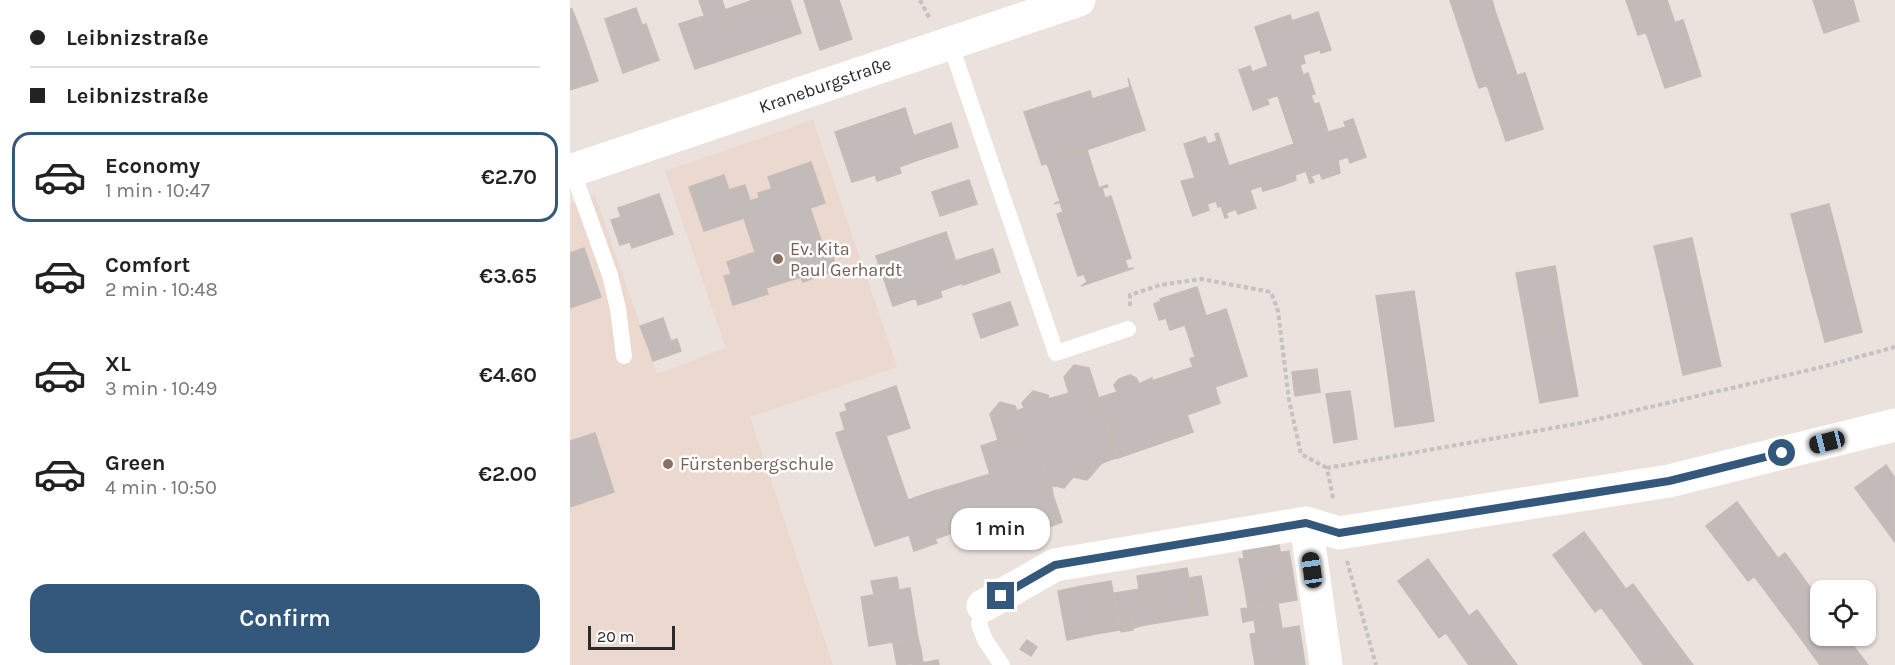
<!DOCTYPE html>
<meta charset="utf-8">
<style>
:root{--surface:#fff;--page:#f6f6f6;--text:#222;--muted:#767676;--line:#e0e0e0;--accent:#34587c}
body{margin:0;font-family:Karla,sans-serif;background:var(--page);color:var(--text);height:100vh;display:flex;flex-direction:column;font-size:22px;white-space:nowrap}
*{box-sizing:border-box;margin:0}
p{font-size:20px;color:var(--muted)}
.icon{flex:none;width:33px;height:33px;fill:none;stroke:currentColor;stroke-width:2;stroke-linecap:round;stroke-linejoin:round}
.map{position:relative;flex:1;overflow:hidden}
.panel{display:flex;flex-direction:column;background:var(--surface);width:570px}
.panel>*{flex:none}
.guide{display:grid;align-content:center;height:132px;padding:0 30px;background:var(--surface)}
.tools{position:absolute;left:1240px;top:580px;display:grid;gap:12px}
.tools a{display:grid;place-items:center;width:66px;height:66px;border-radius:12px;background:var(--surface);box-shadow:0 2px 4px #0004;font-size:30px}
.scale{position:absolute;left:18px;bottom:15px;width:87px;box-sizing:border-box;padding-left:6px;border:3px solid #2a2a2a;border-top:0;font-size:16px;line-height:21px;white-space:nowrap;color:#2a2a2a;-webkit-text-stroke:4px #fff;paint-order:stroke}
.end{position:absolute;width:27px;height:27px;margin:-14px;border:8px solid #34587c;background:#fff;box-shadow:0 0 0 3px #fff}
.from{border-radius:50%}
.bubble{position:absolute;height:42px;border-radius:18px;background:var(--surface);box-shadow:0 2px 4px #0004;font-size:20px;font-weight:600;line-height:42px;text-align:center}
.car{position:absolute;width:18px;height:36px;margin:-18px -9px;border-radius:8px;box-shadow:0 0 4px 2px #0007;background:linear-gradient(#222 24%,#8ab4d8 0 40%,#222 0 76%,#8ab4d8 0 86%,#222 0)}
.guide b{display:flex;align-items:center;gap:21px;height:57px;font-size:22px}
.guide b+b{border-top:2px solid var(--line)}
.guide i{width:15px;height:15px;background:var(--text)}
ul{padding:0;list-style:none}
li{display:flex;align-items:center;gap:18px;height:90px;margin:0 12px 9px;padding:0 18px;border:3px solid transparent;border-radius:18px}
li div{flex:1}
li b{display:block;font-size:22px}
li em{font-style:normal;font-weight:600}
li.active{border-color:var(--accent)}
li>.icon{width:54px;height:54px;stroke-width:1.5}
.button{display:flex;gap:12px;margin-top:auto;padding:12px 30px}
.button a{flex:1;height:69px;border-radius:18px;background:var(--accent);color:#fff;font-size:24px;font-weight:600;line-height:69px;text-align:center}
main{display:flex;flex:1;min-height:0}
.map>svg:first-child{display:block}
.education{fill:#ebd8ce}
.building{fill:#c3bbb9;stroke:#c6bcb7;stroke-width:1.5}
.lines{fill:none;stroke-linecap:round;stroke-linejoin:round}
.path{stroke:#c3c3c3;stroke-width:4;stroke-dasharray:4.5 3;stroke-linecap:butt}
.service{stroke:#fff;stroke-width:16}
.minor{stroke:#fff;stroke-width:33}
.tertiary{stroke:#fff;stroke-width:33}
.route{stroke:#34587c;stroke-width:8}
.education-dot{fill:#8d6e63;stroke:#fff;stroke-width:2}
.labels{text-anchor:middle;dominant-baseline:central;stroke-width:5;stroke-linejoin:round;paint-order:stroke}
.street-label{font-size:18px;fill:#2a2a2a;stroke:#fff}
.education-label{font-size:18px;fill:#785e54;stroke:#fff;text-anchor:start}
</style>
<main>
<section class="panel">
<div class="guide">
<b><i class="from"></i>Leibnizstraße</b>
<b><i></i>Leibnizstraße</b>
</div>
<ul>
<li class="active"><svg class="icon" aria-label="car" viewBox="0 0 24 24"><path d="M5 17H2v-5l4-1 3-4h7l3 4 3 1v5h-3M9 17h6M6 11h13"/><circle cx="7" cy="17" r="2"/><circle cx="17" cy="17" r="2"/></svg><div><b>Economy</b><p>1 min · 10:47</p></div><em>€2.70</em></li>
<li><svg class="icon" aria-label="car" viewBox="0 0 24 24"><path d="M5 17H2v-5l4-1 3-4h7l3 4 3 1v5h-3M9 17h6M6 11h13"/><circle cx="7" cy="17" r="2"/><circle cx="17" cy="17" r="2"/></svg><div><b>Comfort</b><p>2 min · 10:48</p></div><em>€3.65</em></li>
<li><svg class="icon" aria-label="car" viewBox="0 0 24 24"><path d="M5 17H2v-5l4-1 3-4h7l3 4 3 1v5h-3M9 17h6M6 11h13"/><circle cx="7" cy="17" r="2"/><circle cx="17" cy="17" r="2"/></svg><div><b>XL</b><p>3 min · 10:49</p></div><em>€4.60</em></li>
<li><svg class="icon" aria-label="car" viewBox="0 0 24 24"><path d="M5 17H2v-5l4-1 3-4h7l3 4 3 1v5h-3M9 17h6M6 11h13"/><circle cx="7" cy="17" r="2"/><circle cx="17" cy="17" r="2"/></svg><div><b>Green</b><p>4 min · 10:50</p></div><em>€2.00</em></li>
</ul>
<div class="button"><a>Confirm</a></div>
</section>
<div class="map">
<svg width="1325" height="665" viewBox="0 0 1325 665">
<rect width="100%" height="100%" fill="#ebe1dd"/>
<path class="education" d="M 243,120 L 327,367 L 180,417 L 263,665 L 0,665 L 0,204 L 25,195 L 87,374 L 156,348 L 95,171 Z"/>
<path class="building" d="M 129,0 L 152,0 L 155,9 L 134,15 Z
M 183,0 L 220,0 L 231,33 L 170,54 L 155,10 Z
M 234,0 L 269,0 L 282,39 L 250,50 Z
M 880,0 L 922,0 L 925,11 L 888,24 Z
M 1056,0 L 1097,0 L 1105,23 L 1068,35 Z
M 1243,0 L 1283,0 L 1289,21 L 1254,33 Z
M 66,8 L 72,25 L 76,24 L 89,60 L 53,73 L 35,19 Z
M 0,9 L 2,9 L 11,32 L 28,81 L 0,90 Z
M 155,9 L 170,54 L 125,69 L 109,24 Z
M 925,11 L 947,75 L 909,88 L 888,24 Z
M 748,12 L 761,50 L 751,53 L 750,50 L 733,55 L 735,63 L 730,65 L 733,75 L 738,73 L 744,91 L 710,102 L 708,95 L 697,99 L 699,104 L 683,110 L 669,70 L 680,66 L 682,72 L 698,66 L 685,27 L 720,15 L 722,21 Z
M 1113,20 L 1131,76 L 1095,88 L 1076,32 Z
M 955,73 L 973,129 L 936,141 L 917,85 Z
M 558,78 L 575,130 L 472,165 L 454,112 L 520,91 L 522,99 L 560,87 Z
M 744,91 L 745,94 L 741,95 L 744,104 L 749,103 L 758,132 L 776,127 L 774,122 L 783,119 L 796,157 L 780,163 L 778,157 L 768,160 L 770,173 L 752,179 L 750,173 L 741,176 L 744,182 L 740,183 L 736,171 L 725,175 L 726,180 L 710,186 L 698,153 L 724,144 L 710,102 Z
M 335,108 L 351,159 L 329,167 L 331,173 L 307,181 L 305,175 L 282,182 L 265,132 Z
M 381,123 L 388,147 L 351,159 L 343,136 Z
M 648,133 L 659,166 L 698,153 L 710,186 L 693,191 L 691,186 L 680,190 L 686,208 L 668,214 L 666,209 L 656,213 L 658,217 L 655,218 L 651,206 L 648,207 L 646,201 L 637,204 L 639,210 L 623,216 L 611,181 L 625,178 L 614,144 L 635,137 L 638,144 L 647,141 L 645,134 Z
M 517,150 L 529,188 L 537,185 L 538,187 L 532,188 L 535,198 L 541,196 L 561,258 L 555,260 L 558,269 L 564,268 L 511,286 L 517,282 L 514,274 L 508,276 L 487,214 L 493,212 L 490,202 L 484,204 L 490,201 L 477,163 Z
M 241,162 L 255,203 L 240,208 L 252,243 L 258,241 L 267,270 L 233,282 L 231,277 L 196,288 L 198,294 L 163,305 L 154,276 L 161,274 L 157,262 L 185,252 L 174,218 L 134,231 L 119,187 L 154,175 L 159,190 L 175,185 L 180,201 L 189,198 L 188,193 L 202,189 L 198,177 Z
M 399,180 L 407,204 L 370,216 L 362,192 Z
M 89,194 L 103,234 L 62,248 L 60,242 L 50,245 L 41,220 L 51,217 L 48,208 Z
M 1259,204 L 1276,269 L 1238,278 L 1221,214 Z
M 376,232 L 393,283 L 370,291 L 372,297 L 348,305 L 346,298 L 323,306 L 306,256 Z
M 1122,238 L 1136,302 L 1099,311 L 1084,246 Z
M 14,248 L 31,297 L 0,308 L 0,253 Z
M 423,249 L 430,272 L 393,285 L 385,261 Z
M 985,266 L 996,331 L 958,338 L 946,273 Z
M 1276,269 L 1292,332 L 1255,342 L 1238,278 Z
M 627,287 L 636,316 L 656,309 L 677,376 L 645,387 L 650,403 L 617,415 L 623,432 L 548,458 L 528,398 L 547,392 L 544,385 L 549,379 L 560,375 L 566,378 L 569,384 L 582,378 L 582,381 L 623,367 L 620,359 L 625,357 L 615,325 L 600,330 L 596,318 L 589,320 L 584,304 L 591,301 L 590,299 Z
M 844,291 L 854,356 L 816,361 L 806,296 Z
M 440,302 L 448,325 L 411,338 L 403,314 Z
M 1136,302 L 1151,366 L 1113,375 L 1099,311 Z
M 93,318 L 101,341 L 79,349 L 70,326 Z
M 996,331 L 1008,396 L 970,403 L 958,338 Z
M 107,339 L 111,351 L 83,361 L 79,349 Z
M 854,356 L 864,421 L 825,427 L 816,361 Z
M 504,365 L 519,368 L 548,457 L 532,463 L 517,480 L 503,477 L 494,488 L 481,485 L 483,493 L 461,429 L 428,440 L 420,414 L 430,402 L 445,406 L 447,411 L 454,408 L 452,403 L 463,391 L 478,395 L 479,399 L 499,393 L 494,377 Z
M 747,369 L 750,392 L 725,396 L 722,372 Z
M 326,386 L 340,428 L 316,436 L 338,500 L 367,490 L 382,533 L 365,539 L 367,543 L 344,551 L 339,535 L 305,546 L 266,433 L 275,430 L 270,413 L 277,411 L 275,404 Z
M 780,391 L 787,439 L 764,443 L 756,394 Z
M 461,429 L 492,522 L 456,536 L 454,528 L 451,529 L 445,511 L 382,532 L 368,490 L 420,474 L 411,446 Z
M 25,433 L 44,492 L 0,507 L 0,441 Z
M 1316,465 L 1325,478 L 1325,542 L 1285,488 Z
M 1167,502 L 1208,558 L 1178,581 L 1136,526 Z
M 1014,532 L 1056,589 L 1025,612 L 983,555 Z
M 708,539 L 710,552 L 674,558 L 672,545 Z
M 719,551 L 723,575 L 674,584 L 669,559 Z
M 1215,553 L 1251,602 L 1251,613 L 1226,632 L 1184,576 Z
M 858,559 L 899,616 L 869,638 L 828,581 Z
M 617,568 L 625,617 L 600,621 L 592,572 Z
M 592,572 L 600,621 L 575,625 L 567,576 Z
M 723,575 L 727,600 L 678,608 L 674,584 Z
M 631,576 L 638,615 L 625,617 L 618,578 Z
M 327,577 L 329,590 L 304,594 L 301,581 Z
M 541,581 L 550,630 L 526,634 L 517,585 Z
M 1063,584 L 1105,641 L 1073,664 L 1031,607 Z
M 517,585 L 526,634 L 497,640 L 488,591 Z
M 340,588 L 344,613 L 295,621 L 291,597 Z
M 569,589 L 575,625 L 563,628 L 557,591 Z
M 557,591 L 563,630 L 551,632 L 544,593 Z
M 708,604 L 710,616 L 684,620 L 682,608 Z
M 678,608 L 682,608 L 684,620 L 673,622 L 671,609 Z
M 907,610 L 947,665 L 899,665 L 876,633 Z
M 344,613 L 348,638 L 299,646 L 295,621 Z
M 1251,613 L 1251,636 L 1276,636 L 1298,665 L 1250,665 L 1226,632 Z
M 710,616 L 712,629 L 686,633 L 684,620 Z
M 729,626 L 733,651 L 684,659 L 680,634 Z
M 348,638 L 351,650 L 325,655 L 323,643 Z
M 457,640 L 467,647 L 461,656 L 450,649 Z
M 1105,641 L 1123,665 L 1074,665 L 1073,664 Z
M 351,650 L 353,663 L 327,665 L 325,655 Z
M 733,651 L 735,665 L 685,665 L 684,659 Z
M 368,660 L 369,665 L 342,665 L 353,663 Z"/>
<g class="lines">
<path class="path" d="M 350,0 L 360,19
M 560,306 L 560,295 L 590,285 L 631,279 L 701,292 L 708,311 L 719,400 L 731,454 L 757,468
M 763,498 L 757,468 L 1011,423 L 1248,368 L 1325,347
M 777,561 L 806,665"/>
<path class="service" d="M 380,43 L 486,353 L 558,329
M 2,170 L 40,275 L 48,309 L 54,356
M 413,606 L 409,624 L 415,640 L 432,665"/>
<path class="minor" d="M 736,523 L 756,665
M 413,606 L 485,565 L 736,523 L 769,533 L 1099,481 L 1325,425"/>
<path class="tertiary" d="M 0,171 L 509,0"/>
</g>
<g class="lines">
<path class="route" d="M 431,596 L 485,565 L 736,523 L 769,533 L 1099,481 L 1212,453"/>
</g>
<g class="education-dot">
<circle cx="208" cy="259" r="6"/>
<circle cx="98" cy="464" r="6"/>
</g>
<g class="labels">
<g class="street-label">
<text transform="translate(255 85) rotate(-19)">Kraneburgstraße</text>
</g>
<g class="education-label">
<text x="220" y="249">Ev. Kita<tspan x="220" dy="21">Paul Gerhardt</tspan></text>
<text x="110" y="464">Fürstenbergschule</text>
</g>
</g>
</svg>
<div class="tools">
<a><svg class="icon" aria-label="locate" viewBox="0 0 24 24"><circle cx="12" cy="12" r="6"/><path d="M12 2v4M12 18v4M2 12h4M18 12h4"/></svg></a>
</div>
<div class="scale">20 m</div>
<i class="end from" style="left:1212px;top:453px"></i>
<i class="end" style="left:431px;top:596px"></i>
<div class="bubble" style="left:381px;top:508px;width:99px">1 min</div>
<i class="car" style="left:1257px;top:442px;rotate:256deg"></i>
<i class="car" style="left:742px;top:570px;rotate:352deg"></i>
</div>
</main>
